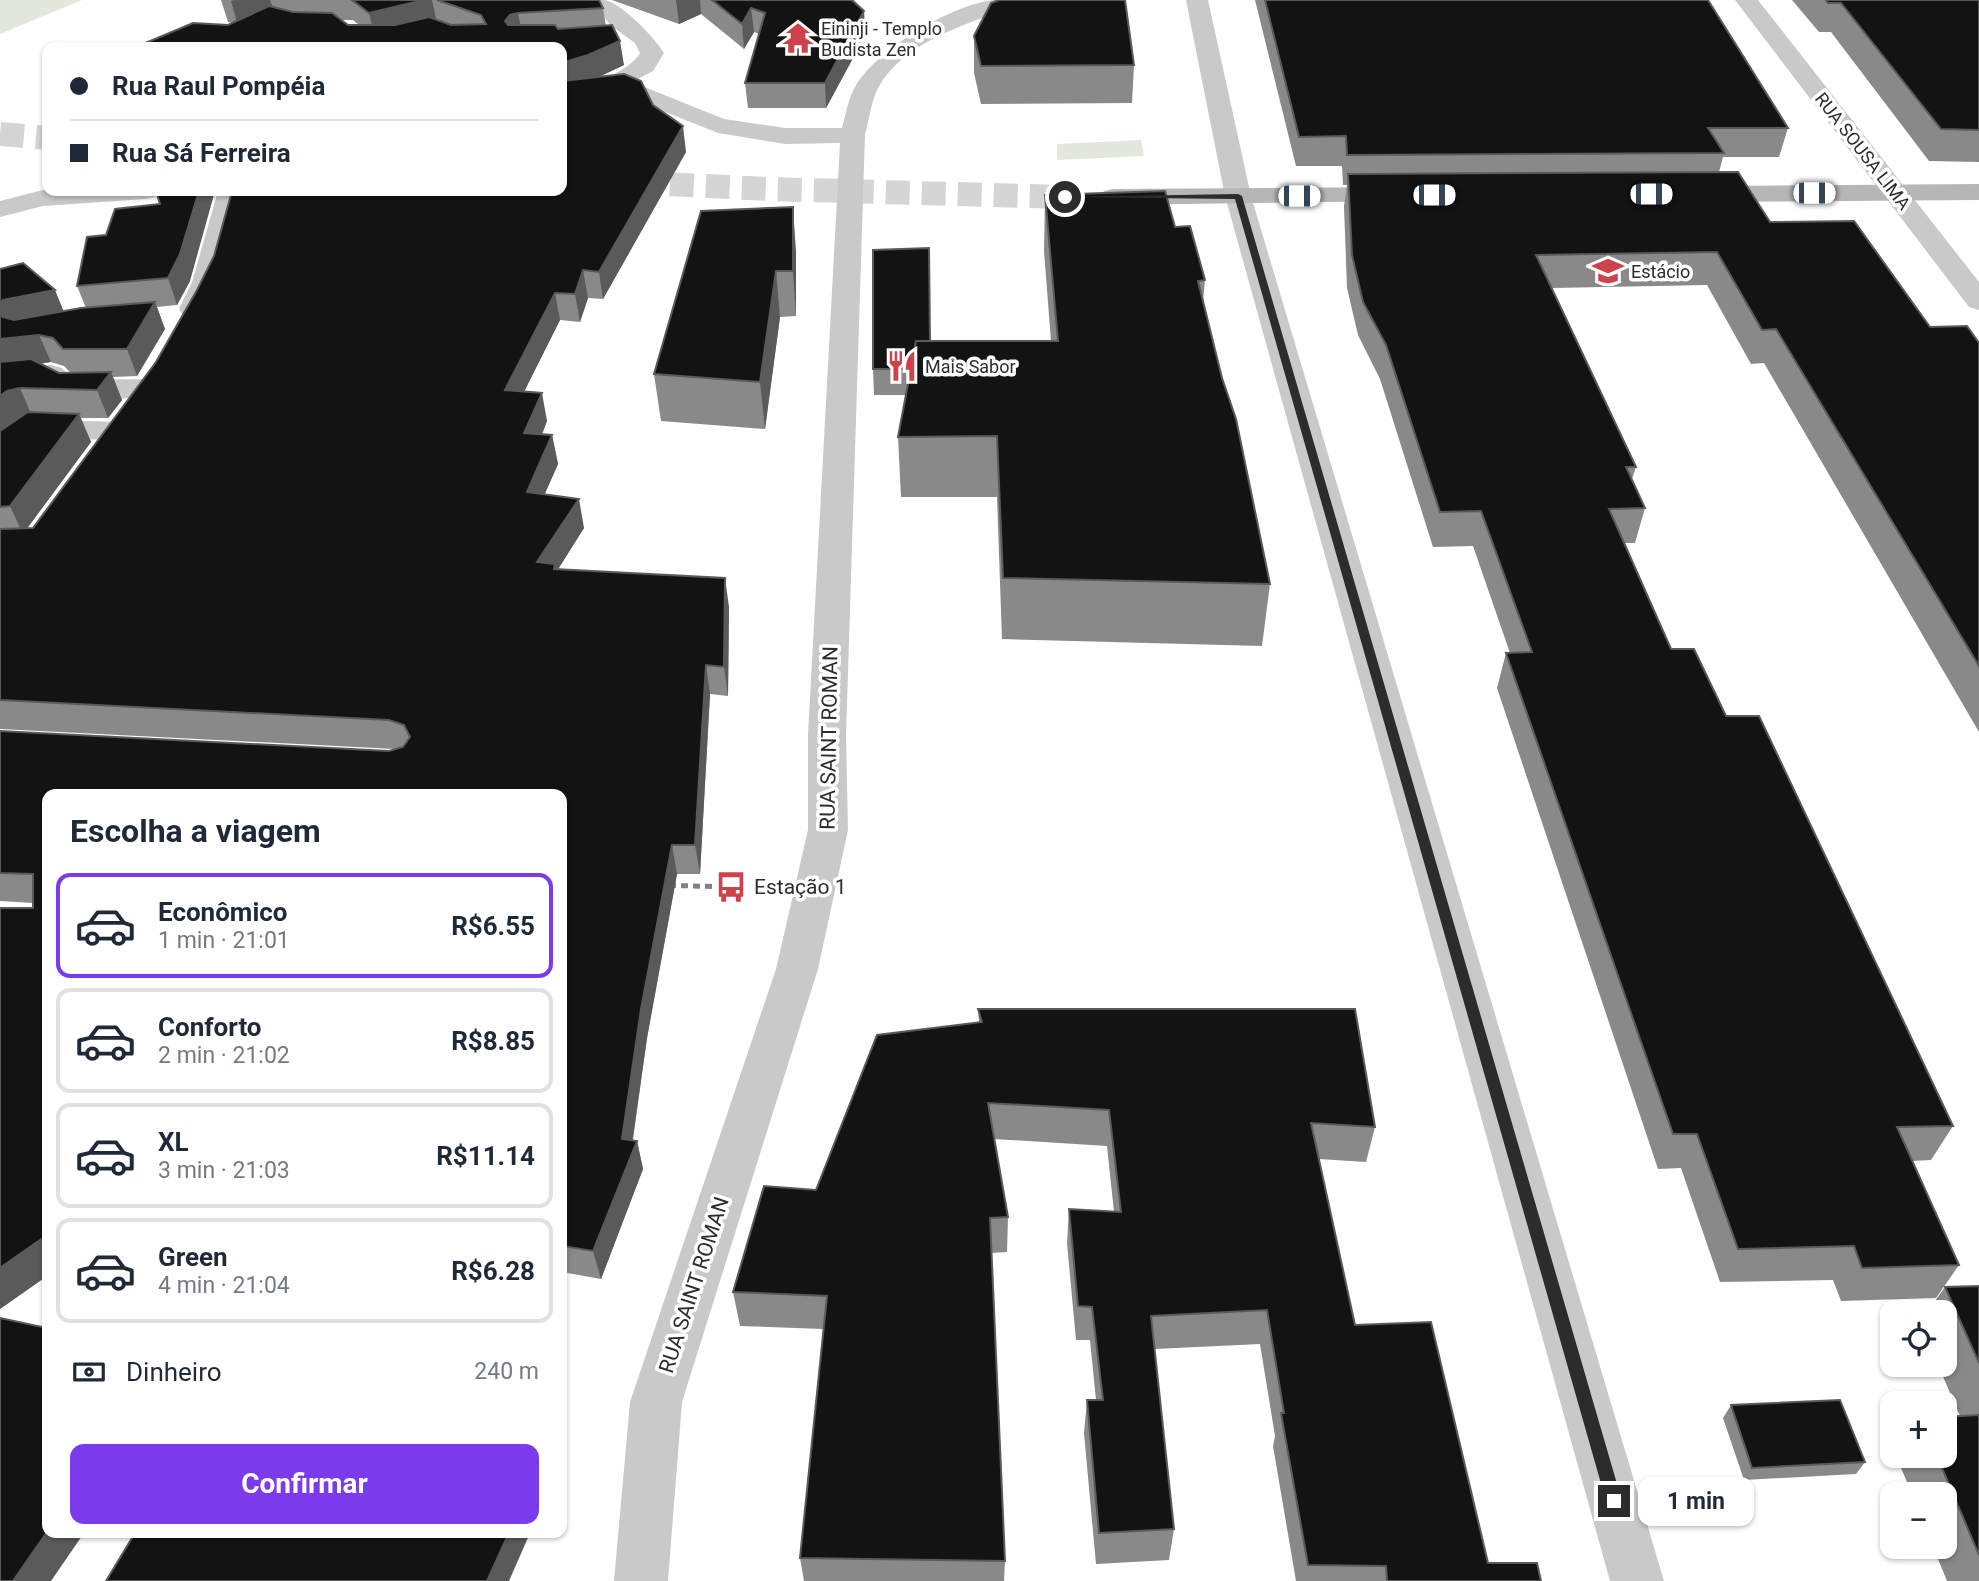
<!DOCTYPE html>
<html lang="pt">
<meta charset="utf-8">
<style>
:root{--surface:#fff;--page:#f2f2f3;--text:#1f2937;--muted:#747a83;--line:#e0e1e3;--accent:#7c3aed}
body{margin:0;font-family:Roboto,sans-serif;background:var(--page);color:var(--text);height:100vh;display:flex;flex-direction:column;font-size:26px;white-space:nowrap}
*{box-sizing:border-box;margin:0}
p{font-size:23px;color:var(--muted)}
.icon{flex:none;width:38px;height:38px;fill:none;stroke:currentColor;stroke-width:2;stroke-linecap:round;stroke-linejoin:round}
.map{position:relative;flex:1;overflow:hidden}
.side{position:absolute;left:42px;top:789px;width:525px;height:749px;display:flex;flex-direction:column;background:var(--surface);border-radius:14px;box-shadow:0 2px 5px #0004}
.side>*{flex:none}
.top-card{position:absolute;left:42px;top:42px;width:525px;height:154px;border-radius:14px;box-shadow:0 2px 5px #0004;display:grid;align-content:center;height:154px;padding:0 28px;background:var(--surface)}
.buttons{position:absolute;left:1880px;top:1300px;display:grid;gap:14px}
.buttons a{display:grid;place-items:center;width:77px;height:77px;border-radius:14px;background:var(--surface);box-shadow:0 2px 5px #0004;font-size:35px}
.end{position:absolute;width:32px;height:32px;margin:-16px;border:9px solid #2c2c2c;background:#fff;box-shadow:0 0 0 4px #fff}
.from{border-radius:50%}
.bubble{position:absolute;height:49px;border-radius:14px;background:var(--surface);box-shadow:0 2px 5px #0004;font-size:23px;font-weight:700;line-height:49px;text-align:center}
.car{position:absolute;width:21px;height:42px;margin:-21px -10px;border-radius:9px;box-shadow:0 0 5px 2px #0007;background:linear-gradient(#fff 24%,#345 0 40%,#fff 0 76%,#345 0 86%,#fff 0)}
.top-card b{display:flex;align-items:center;gap:24px;height:66px;font-size:26px}
.top-card b+b{border-top:2px solid var(--line)}
.top-card i{width:18px;height:18px;background:var(--text)}
ul{padding:0;list-style:none}
li{display:flex;align-items:center;gap:21px;height:105px;margin:0 14px 10px;padding:0 14px;border:4px solid var(--line);border-radius:14px}
li div{flex:1}
li b{display:block;font-size:26px}
li em{font-style:normal;font-weight:700}
li.active{border-color:var(--accent)}
li>.icon{width:63px;height:63px;stroke-width:1.5}
h2{padding:0 28px;font-size:32px;line-height:84px}
.pay{display:flex;align-items:center;gap:18px;height:77px;padding:0 28px;font-size:26px}
.pay p{margin-inline-start:auto}
.cta{display:flex;gap:14px;margin-top:auto;padding:14px 28px}
.cta a{flex:1;height:80px;border-radius:14px;background:var(--accent);color:#fff;font-size:28px;font-weight:700;line-height:80px;text-align:center}
.map>svg:first-child{display:block}
.green{fill:#e2e8db}
.lines{fill:none;stroke-linecap:round;stroke-linejoin:round}
.secondary-tunnel{stroke:#d5d5d5;stroke-width:24;stroke-dasharray:24 12;stroke-linecap:butt}
.minor{fill:#c9c9c9;fill-rule:evenodd}
.secondary{fill:#b6b6b6;fill-rule:evenodd}
.rail{stroke:#818181;stroke-width:5;stroke-dasharray:7 5;stroke-linecap:butt}
.wall{fill:#898989;fill-rule:evenodd}
.shaded-wall{fill:#5a5a5a}
.building{fill:#131313;stroke:#5a5a5a;stroke-width:2}
.route{fill:#2c2c2c}
.labels{text-anchor:middle;dominant-baseline:central;stroke-width:7;stroke-linejoin:round;paint-order:stroke}
.far-poi-label{font-size:18px;fill:#2c2c2c;stroke:#fff;text-anchor:start}
.far-street-label{font-size:18px;fill:#2c2c2c;stroke:#fff}
.street-label{font-size:21px;fill:#2c2c2c;stroke:#fff}
.poi-label{font-size:21px;fill:#2c2c2c;stroke:#fff;text-anchor:start}
</style>
<div class="map">
<svg width="1979" height="1581" viewBox="0 0 1979 1581">
<rect width="100%" height="100%" fill="#fff"/>
<path class="green" d="M 0,0 L 82,0 L 0,34 Z
M 1141,140 L 1144,156 L 1057,160 L 1057,144 Z"/>
<g class="lines">
<path class="secondary-tunnel" d="M 0,134 L 47,138
M 562,179 L 769,189 L 1065,197"/>
<path class="minor" d="M 571,0 C 582,0 593,0 604,0 C 621,2 655,38 664,53 L 653,71 L 632,82 L 724,119 L 785,128 L 842,128 C 846,114 848,99 855,87 C 877,49 949,6 993,0 C 1003,0 1015,0 1025,0 L 1022,5 C 974,21 904,40 878,88 C 871,102 869,120 865,135 L 846,735 L 848,830 L 818,969 L 682,1402 L 668,1581 L 614,1581 L 630,1402 L 776,969 L 808,830 L 808,735 L 840,143 L 785,144 L 718,133 L 628,97 L 562,105 L 562,91 C 583,88 629,73 640,53 L 635,43 L 610,25 L 602,14 L 574,5 Z
M 1186,0 L 1208,0 L 1251,196 L 1664,1581 L 1610,1581 L 1225,196 Z
M 1735,0 L 1758,0 L 1979,282 L 1979,310 L 1969,307 Z
M 43,190 L 47,191 L 159,191 L 155,197 L 146,199 L 43,206 L 0,217 L 0,201 Z
M 218,191 L 244,191 L 220,282 L 203,315 L 193,318 L 183,315 L 179,309 L 192,282 Z
M 51,365 L 62,368 L 73,380 L 149,379 L 160,382 L 164,388 L 160,394 L 149,397 C 118,397 66,409 43,384 L 0,388 L 0,370 Z
M 32,419 L 117,422 L 128,424 L 133,431 L 128,438 L 117,440 L 39,438 L 11,457 L 0,459 L 0,436 L 21,421 Z"/>
<path class="secondary" d="M 1979,184 L 1979,200 L 1701,202 L 1692,200 L 1688,194 L 1692,188 L 1701,186 Z
M 1396,187 L 1405,189 L 1409,195 L 1405,201 L 1113,205 L 1104,203 L 1100,197 L 1104,191 L 1113,189 Z"/>
<path class="rail" d="M 657,885 L 731,887"/>
</g>
<path class="wall" d="M 221,0 L 599,0 L 603,8 L 606,26 L 624,65 L 599,77 L 653,105 L 686,152 L 603,299 L 588,298 L 580,322 L 560,320 L 524,391 L 547,421 L 542,435 L 552,435 L 558,464 L 544,495 L 584,528 L 558,569 L 729,607 L 728,696 L 710,694 L 700,874 L 677,874 L 647,1038 L 633,1140 L 637,1141 L 643,1169 L 601,1279 L 562,1272 L 562,794 L 47,794 L 47,1276 L 0,1309 L 0,908 L 33,908 L 33,903 L 0,901 L 0,731 L 389,751 L 395,749 L 0,729 L 0,269 L 64,311 L 86,308 L 77,286 L 106,235 L 160,204 L 190,281 L 177,305 L 157,307 L 165,329 L 137,376 L 113,377 L 122,400 L 108,418 L 81,418 L 91,442 L 27,528 L 33,528 L 562,191 L 228,25 L 232,23 L 228,22 ZM 341,20 L 353,20 L 359,25 L 348,25 ZM 51,362 L 64,366 L 70,372 L 59,373 L 40,364 Z
M 612,0 L 852,0 L 864,11 L 865,36 L 826,108 L 748,108 L 745,83 L 759,34 L 754,32 L 744,49 L 701,14 L 679,24 Z
M 1255,0 L 1708,0 L 1788,128 L 1779,157 L 1723,157 L 1719,172 L 1770,222 L 1930,327 L 1979,343 L 1979,732 L 1764,363 L 1751,364 L 1707,285 L 1552,288 L 1636,467 L 1632,479 L 1645,508 L 1635,543 L 1625,543 L 1671,649 L 1726,716 L 1953,1126 L 1931,1160 L 1912,1161 L 1959,1265 L 1936,1298 L 1841,1301 L 1833,1280 L 1720,1282 L 1681,1168 L 1658,1169 L 1497,688 L 1506,653 L 1510,653 L 1473,546 L 1433,547 L 1380,379 L 1358,335 L 1347,288 L 1344,206 L 1347,185 L 1343,185 L 1342,166 L 1296,166 Z
M 1792,0 L 1979,0 L 1979,162 L 1929,161 L 1831,32 L 1819,32 Z
M 974,36 L 1134,65 L 1132,103 L 981,104 L 974,73 Z
M 1045,195 L 1175,227 L 1205,280 L 1203,301 L 1270,584 L 1262,646 L 1002,639 L 997,497 L 901,497 L 898,437 L 906,395 L 874,395 L 873,369 L 930,274 L 930,341 L 1051,341 L 1044,251 Z
M 796,252 L 796,316 L 780,317 L 765,429 L 661,421 L 654,374 Z
M 978,1009 L 1375,1127 L 1366,1162 L 1319,1159 L 1355,1325 L 1488,1563 L 1541,1581 L 1296,1581 L 1273,1446 L 1275,1436 L 1260,1344 L 1155,1349 L 1174,1529 L 1169,1560 L 1096,1564 L 1084,1433 L 1087,1400 L 1096,1400 L 1090,1340 L 1076,1340 L 1067,1243 L 1069,1209 L 1114,1212 L 1107,1146 L 994,1139 L 1008,1217 L 1007,1252 L 991,1253 L 1005,1561 L 1004,1581 L 804,1581 L 800,1558 L 823,1329 L 740,1326 L 733,1292 L 816,1190 L 979,1022 Z
M 1979,1286 L 1979,1581 L 1947,1581 L 1933,1547 L 1944,1547 L 1944,1494 L 1912,1494 L 1896,1456 L 1944,1456 L 1960,1416 L 1938,1365 L 1944,1365 L 1944,1312 L 1927,1312 L 1945,1287 Z
M 1731,1405 L 1865,1462 L 1856,1474 L 1744,1480 L 1723,1418 Z"/>
<path class="shaded-wall" d="M 235,0 L 270,0 L 274,11 L 238,26 L 231,1 Z
M 424,0 L 432,0 L 437,23 L 375,37 L 369,13 Z
M 676,0 L 700,0 L 701,14 L 679,24 Z
M 751,8 L 754,32 L 744,49 L 742,24 Z
M 864,11 L 865,36 L 826,108 L 825,83 Z
M 518,13 L 523,37 L 514,39 L 505,21 L 510,15 Z
M 620,41 L 624,65 L 592,80 L 562,89 L 562,63 Z
M 683,126 L 686,152 L 603,299 L 599,272 Z
M 199,191 L 215,191 L 190,281 L 177,305 L 168,278 Z
M 793,207 L 796,252 L 796,316 L 793,271 Z
M 583,270 L 588,298 L 580,322 L 575,294 Z
M 776,271 L 780,317 L 765,429 L 760,382 Z
M 55,290 L 66,317 L 14,327 L 0,319 L 0,303 L 3,300 Z
M 555,293 L 560,320 L 511,418 L 505,390 Z
M 155,302 L 165,329 L 137,376 L 127,349 Z
M 39,335 L 51,362 L 0,368 L 0,339 Z
M 111,372 L 122,400 L 108,418 L 97,390 Z
M 20,388 L 32,416 L 0,434 L 0,396 L 7,391 Z
M 542,393 L 547,421 L 530,462 L 524,433 Z
M 79,414 L 91,442 L 23,534 L 10,506 Z
M 552,435 L 558,464 L 533,521 L 527,492 Z
M 579,499 L 584,528 L 557,571 L 537,562 Z
M 725,578 L 729,607 L 728,696 L 724,667 Z
M 706,665 L 710,694 L 700,874 L 695,845 Z
M 672,845 L 677,874 L 647,1038 L 630,1157 L 637,1141 L 643,1169 L 601,1279 L 593,1251 L 622,1139 L 641,1009 Z
M 47,1235 L 47,1276 L 0,1309 L 0,1268 Z
M 47,1532 L 47,1533 L 84,1533 L 51,1581 L 13,1581 Z
M 509,1533 L 530,1533 L 509,1581 L 487,1581 Z"/>
<path class="building" d="M 352,0 L 424,0 L 369,13 Z
M 437,0 L 599,0 L 603,8 L 518,13 L 510,15 L 505,21 L 508,25 L 555,25 L 558,29 L 612,25 L 620,41 L 588,55 L 562,63 L 562,47 L 136,47 L 193,23 L 228,25 L 269,6 L 293,12 L 332,13 L 348,25 L 395,25 L 429,17 L 451,25 L 486,24 L 481,15 Z
M 712,0 L 852,0 L 864,11 L 825,83 L 745,83 L 765,13 L 751,8 L 742,24 Z
M 999,0 L 1125,0 L 1134,65 L 981,66 L 974,36 L 991,3 Z
M 1265,0 L 1708,0 L 1788,128 L 1708,128 L 1724,153 L 1347,155 L 1346,136 L 1299,137 Z
M 1826,0 L 1979,0 L 1979,130 L 1941,129 L 1841,3 L 1828,3 Z
M 624,74 L 641,81 L 653,105 L 683,126 L 599,272 L 583,270 L 575,294 L 555,293 L 505,390 L 542,393 L 524,433 L 552,435 L 527,492 L 579,499 L 537,562 L 555,564 L 554,569 L 725,578 L 724,667 L 706,665 L 695,845 L 672,845 L 641,1009 L 622,1139 L 637,1141 L 593,1251 L 562,1246 L 562,794 L 47,794 L 47,1235 L 0,1268 L 0,908 L 33,908 L 33,874 L 0,873 L 0,731 L 389,751 L 403,747 L 410,737 L 404,725 L 389,720 L 0,700 L 0,529 L 33,528 L 156,362 L 197,290 L 214,256 L 232,191 L 562,191 L 562,81 Z
M 1738,172 L 1770,222 L 1854,221 L 1930,327 L 1967,326 L 1979,343 L 1979,666 L 1776,329 L 1762,330 L 1717,252 L 1536,255 L 1636,467 L 1626,467 L 1645,508 L 1609,509 L 1671,649 L 1694,649 L 1726,716 L 1759,716 L 1953,1126 L 1897,1127 L 1959,1265 L 1862,1268 L 1854,1246 L 1738,1249 L 1697,1134 L 1673,1134 L 1506,653 L 1532,652 L 1481,511 L 1440,512 L 1386,345 L 1363,302 L 1352,255 L 1348,174 Z
M 156,191 L 199,191 L 180,254 L 168,278 L 77,286 L 87,237 L 106,235 L 115,209 L 160,204 Z
M 1165,191 L 1175,227 L 1190,226 L 1205,280 L 1198,281 L 1222,378 L 1236,419 L 1270,584 L 1003,578 L 997,436 L 898,437 L 916,341 L 1058,341 L 1045,195 Z
M 793,207 L 793,271 L 776,271 L 760,382 L 654,374 L 701,211 Z
M 929,248 L 930,341 L 916,341 L 911,369 L 873,369 L 873,250 Z
M 23,263 L 55,290 L 3,300 L 0,303 L 0,269 Z
M 155,302 L 127,349 L 63,349 L 53,338 L 39,335 L 0,339 L 0,314 L 3,317 L 14,320 L 81,308 Z
M 31,359 L 59,373 L 111,372 L 97,390 L 20,388 L 7,391 L 0,396 L 0,362 Z
M 28,412 L 79,414 L 10,506 L 0,507 L 0,431 Z
M 978,1009 L 1355,1009 L 1375,1127 L 1311,1123 L 1355,1325 L 1431,1322 L 1488,1563 L 1537,1563 L 1541,1581 L 1387,1581 L 1386,1566 L 1308,1565 L 1281,1413 L 1284,1413 L 1267,1310 L 1151,1316 L 1174,1529 L 1099,1533 L 1087,1400 L 1103,1400 L 1092,1307 L 1078,1306 L 1069,1209 L 1121,1212 L 1109,1110 L 988,1103 L 1008,1217 L 990,1218 L 1005,1561 L 800,1558 L 827,1296 L 733,1292 L 764,1186 L 816,1190 L 877,1035 L 982,1022 Z
M 1979,1286 L 1979,1363 L 1945,1287 Z
M 0,1318 L 47,1328 L 47,1532 L 13,1581 L 0,1581 Z
M 1840,1400 L 1865,1462 L 1752,1468 L 1731,1405 Z
M 1979,1415 L 1979,1555 L 1937,1456 L 1944,1456 L 1944,1417 Z
M 135,1533 L 509,1533 L 487,1581 L 106,1581 Z"/>
<path class="route" d="M 1238,194 L 1242,196 L 1622,1501 L 1614,1509 L 1606,1501 L 1235,199 L 1061,197 Z"/>
<defs>
<symbol id="temple-bare" viewBox="-9 -9 18 18"><path d="M0-6L5-2H3V0L6.5 2.5H4V6H1.5V3h-3V6H-4V2.5H-6.5L-3 0V-2H-5Z" fill="#d0424b" stroke="#fff" stroke-width="2.5" paint-order="stroke"/></symbol>
<symbol id="university-bare" viewBox="-9 -9 18 18"><path d="M0-5L7-2L0 1L-7-2ZM-4 1L0 2.5L4 1V4Q0 6-4 4Z" fill="#d0424b" stroke="#fff" stroke-width="2.5" paint-order="stroke"/></symbol>
<symbol id="restaurant-bare" viewBox="-9 -9 18 18"><path d="M-5-6h1v4h1v-4h1v4h1v-4h1v5L-1.5 .5V6h-2V.5L-5-1ZM5-6V6H3V1.5H1.5Q1.5-4 5-6Z" fill="#d0424b" stroke="#fff" stroke-width="2.5" paint-order="stroke"/></symbol>
<symbol id="bus-bare" viewBox="-9 -9 18 18"><path d="M-5-6H5V4H4V6H2V4H-2V6H-4V4H-5ZM-3.5-4V0h7V-4ZM-3.5 1.2v1.5H-2V1.2ZM2 1.2v1.5H3.5V1.2Z" fill="#d0424b" stroke="#fff" stroke-width="2.5" paint-order="stroke"/></symbol>
</defs>
<g fill-rule="evenodd">
<use href="#temple-bare" x="776" y="16" width="44" height="44"/>
<use href="#university-bare" x="1586" y="249" width="44" height="44"/>
<use href="#restaurant-bare" x="880" y="344" width="44" height="44"/>
<use href="#bus-bare" x="709" y="865" width="44" height="44"/>
</g>
<g class="labels">
<g class="far-poi-label">
<text x="821" y="28">Eininji - Templo<tspan x="821" dy="21">Budista Zen</tspan></text>
<text x="1631" y="271">Estácio</text>
<text x="925" y="366">Mais Sabor</text>
</g>
<g class="far-street-label">
<text transform="translate(1863 151) rotate(52)">RUA SOUSA LIMA</text>
</g>
<g class="street-label">
<text transform="translate(829 738) rotate(-89)">RUA SAINT ROMAN</text>
<text transform="translate(694 1285) rotate(-72)">RUA SAINT ROMAN</text>
</g>
<g class="poi-label">
<text x="754" y="887">Estação 1</text>
</g>
</g>
</svg>
<div class="buttons">
<a><svg class="icon" aria-label="locate" viewBox="0 0 24 24"><circle cx="12" cy="12" r="6"/><path d="M12 2v4M12 18v4M2 12h4M18 12h4"/></svg></a>
<a>+</a>
<a>−</a>
</div>
<i class="end from" style="left:1065px;top:197px"></i>
<i class="end" style="left:1614px;top:1501px"></i>
<div class="bubble" style="left:1638px;top:1477px;width:116px">1 min</div>
<i class="car" style="left:1814px;top:193px;rotate:90deg"></i>
<i class="car" style="left:1651px;top:194px;rotate:90deg"></i>
<i class="car" style="left:1434px;top:195px;rotate:90deg"></i>
<i class="car" style="left:1299px;top:196px;rotate:90deg"></i>
<div class="top-card">
<b><i class="from"></i>Rua Raul Pompéia</b>
<b><i></i>Rua Sá Ferreira</b>
</div>
<section class="side">
<h2>Escolha a viagem</h2>
<ul>
<li class="active"><svg class="icon" aria-label="car" viewBox="0 0 24 24"><path d="M5 17H2v-5l4-1 3-4h7l3 4 3 1v5h-3M9 17h6M6 11h13"/><circle cx="7" cy="17" r="2"/><circle cx="17" cy="17" r="2"/></svg><div><b>Econômico</b><p>1 min · 21:01</p></div><em>R$6.55</em></li>
<li><svg class="icon" aria-label="car" viewBox="0 0 24 24"><path d="M5 17H2v-5l4-1 3-4h7l3 4 3 1v5h-3M9 17h6M6 11h13"/><circle cx="7" cy="17" r="2"/><circle cx="17" cy="17" r="2"/></svg><div><b>Conforto</b><p>2 min · 21:02</p></div><em>R$8.85</em></li>
<li><svg class="icon" aria-label="car" viewBox="0 0 24 24"><path d="M5 17H2v-5l4-1 3-4h7l3 4 3 1v5h-3M9 17h6M6 11h13"/><circle cx="7" cy="17" r="2"/><circle cx="17" cy="17" r="2"/></svg><div><b>XL</b><p>3 min · 21:03</p></div><em>R$11.14</em></li>
<li><svg class="icon" aria-label="car" viewBox="0 0 24 24"><path d="M5 17H2v-5l4-1 3-4h7l3 4 3 1v5h-3M9 17h6M6 11h13"/><circle cx="7" cy="17" r="2"/><circle cx="17" cy="17" r="2"/></svg><div><b>Green</b><p>4 min · 21:04</p></div><em>R$6.28</em></li>
</ul>
<div class="pay"><svg class="icon" aria-label="cash" viewBox="0 0 24 24"><path d="M3 7h18v10H3z"/><circle cx="12" cy="12" r="2"/></svg>Dinheiro<p>240 m</p></div>
<div class="cta"><a>Confirmar</a></div>
</section>
</div>
